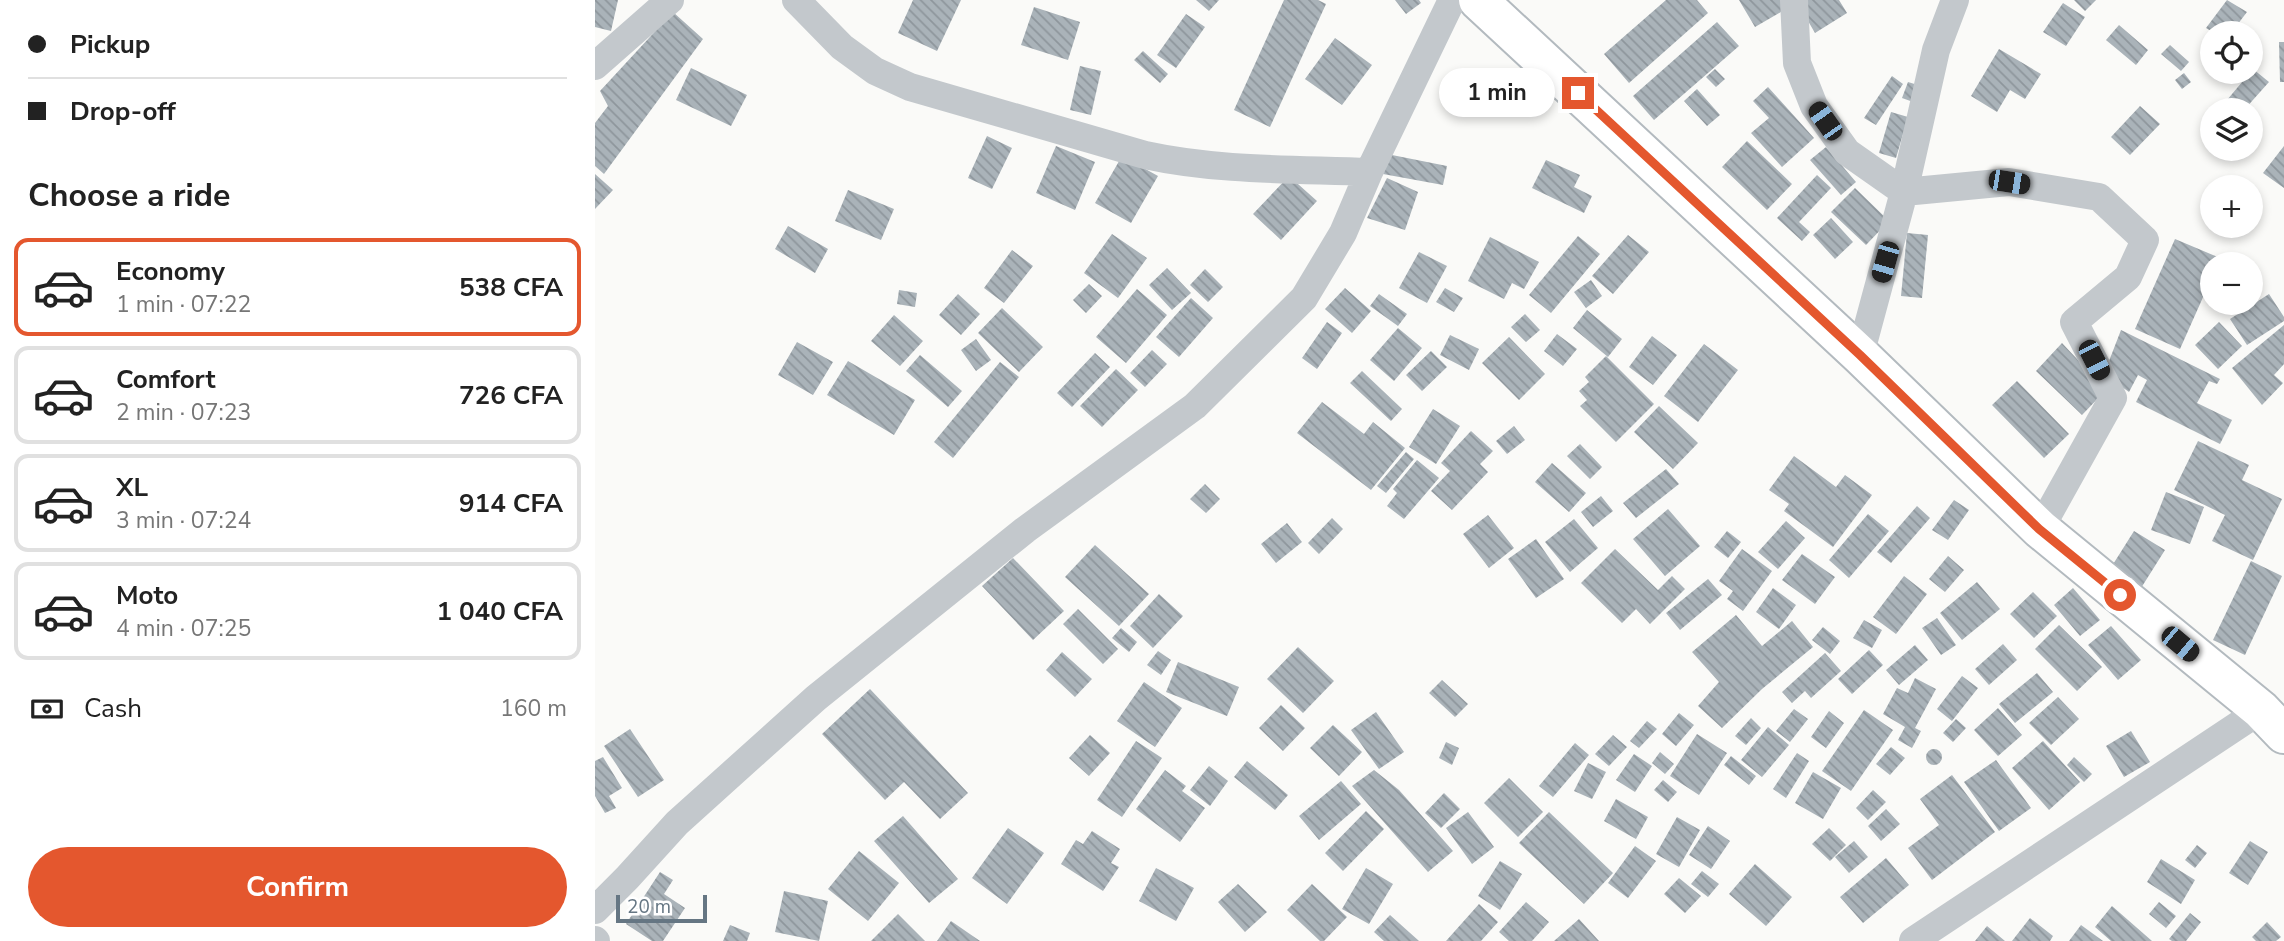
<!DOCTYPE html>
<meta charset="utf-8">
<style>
:root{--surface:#fff;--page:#f6f6f6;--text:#222;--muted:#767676;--line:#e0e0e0;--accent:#e4572e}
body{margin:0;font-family:"Nunito Sans",sans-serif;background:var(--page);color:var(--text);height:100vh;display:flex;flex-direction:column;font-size:26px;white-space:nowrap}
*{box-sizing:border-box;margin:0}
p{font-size:23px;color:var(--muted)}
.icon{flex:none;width:38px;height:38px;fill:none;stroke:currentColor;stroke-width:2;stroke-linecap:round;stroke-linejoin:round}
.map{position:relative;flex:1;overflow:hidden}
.side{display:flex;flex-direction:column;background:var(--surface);width:595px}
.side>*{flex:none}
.banner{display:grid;align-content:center;height:154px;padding:0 28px;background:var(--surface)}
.tools{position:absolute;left:1605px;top:21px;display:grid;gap:14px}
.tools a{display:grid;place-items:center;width:63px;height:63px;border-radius:50%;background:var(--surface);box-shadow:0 4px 10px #0003;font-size:35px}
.scale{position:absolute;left:21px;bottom:18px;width:91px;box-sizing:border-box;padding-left:7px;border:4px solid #657683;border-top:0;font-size:19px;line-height:24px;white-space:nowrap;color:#657683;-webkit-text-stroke:5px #fff;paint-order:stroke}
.end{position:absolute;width:32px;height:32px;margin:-16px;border:9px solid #e4572e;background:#fff;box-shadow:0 0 0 4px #fff}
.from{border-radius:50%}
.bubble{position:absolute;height:49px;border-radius:24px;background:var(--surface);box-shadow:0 4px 10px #0003;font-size:23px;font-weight:700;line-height:49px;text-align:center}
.car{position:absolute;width:21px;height:42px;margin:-21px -10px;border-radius:9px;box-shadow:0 0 5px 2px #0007;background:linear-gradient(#222 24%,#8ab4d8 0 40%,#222 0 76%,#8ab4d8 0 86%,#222 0)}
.banner b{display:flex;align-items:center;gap:24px;height:66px;font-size:26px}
.banner b+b{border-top:2px solid var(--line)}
.banner i{width:18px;height:18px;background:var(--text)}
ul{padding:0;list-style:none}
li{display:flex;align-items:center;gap:21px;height:98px;margin:0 14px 10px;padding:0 14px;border:4px solid var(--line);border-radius:14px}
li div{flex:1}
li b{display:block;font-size:26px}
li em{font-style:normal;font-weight:700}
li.current{border-color:var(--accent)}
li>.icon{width:63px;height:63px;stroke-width:1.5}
h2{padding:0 28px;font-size:32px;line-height:84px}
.pay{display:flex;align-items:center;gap:18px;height:77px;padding:0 28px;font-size:26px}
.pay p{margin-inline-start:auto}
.cta{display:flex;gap:14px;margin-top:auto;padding:14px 28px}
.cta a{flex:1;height:80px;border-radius:42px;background:var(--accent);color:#fff;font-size:28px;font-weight:700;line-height:80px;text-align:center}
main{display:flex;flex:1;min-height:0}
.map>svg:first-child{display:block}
.building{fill:url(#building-back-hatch)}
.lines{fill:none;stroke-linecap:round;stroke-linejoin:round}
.secondary-casing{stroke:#b3babf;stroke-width:42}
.street{stroke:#c3c8cc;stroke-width:28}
.secondary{stroke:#fff;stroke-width:38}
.route{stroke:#e4572e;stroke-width:9}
</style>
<main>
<section class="side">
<div class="banner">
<b><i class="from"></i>Pickup</b>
<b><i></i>Drop-off</b>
</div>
<h2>Choose a ride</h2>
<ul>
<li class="current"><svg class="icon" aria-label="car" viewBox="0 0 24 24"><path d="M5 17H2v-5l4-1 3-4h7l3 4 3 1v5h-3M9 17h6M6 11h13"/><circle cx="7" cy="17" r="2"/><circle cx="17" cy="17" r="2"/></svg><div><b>Economy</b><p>1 min · 07:22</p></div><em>538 CFA</em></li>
<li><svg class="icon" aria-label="car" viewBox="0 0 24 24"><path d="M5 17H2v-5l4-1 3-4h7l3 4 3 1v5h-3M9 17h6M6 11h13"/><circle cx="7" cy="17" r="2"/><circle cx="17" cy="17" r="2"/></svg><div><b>Comfort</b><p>2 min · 07:23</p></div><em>726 CFA</em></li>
<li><svg class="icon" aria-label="car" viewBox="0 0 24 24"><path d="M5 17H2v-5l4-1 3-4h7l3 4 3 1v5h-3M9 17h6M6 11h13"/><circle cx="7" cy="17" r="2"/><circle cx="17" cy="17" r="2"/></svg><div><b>XL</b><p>3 min · 07:24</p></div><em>914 CFA</em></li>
<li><svg class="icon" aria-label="car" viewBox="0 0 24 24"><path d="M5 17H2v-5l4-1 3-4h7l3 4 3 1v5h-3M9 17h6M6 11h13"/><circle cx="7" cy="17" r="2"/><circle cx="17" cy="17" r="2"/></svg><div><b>Moto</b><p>4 min · 07:25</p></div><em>1 040 CFA</em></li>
</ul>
<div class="pay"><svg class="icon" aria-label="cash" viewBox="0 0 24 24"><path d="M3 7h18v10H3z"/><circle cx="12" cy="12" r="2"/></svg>Cash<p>160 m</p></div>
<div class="cta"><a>Confirm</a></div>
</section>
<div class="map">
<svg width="1689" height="941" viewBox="0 0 1689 941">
<defs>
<pattern id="building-back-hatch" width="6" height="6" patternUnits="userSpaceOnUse" patternTransform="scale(1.75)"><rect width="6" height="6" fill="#aab3b9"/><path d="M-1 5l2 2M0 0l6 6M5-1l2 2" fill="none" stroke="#8e969c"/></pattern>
</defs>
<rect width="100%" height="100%" fill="#fafaf8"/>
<path class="building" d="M 0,0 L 23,0 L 16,31 L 0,27 Z
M 318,0 L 366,0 L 342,51 L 303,33 Z
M 601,0 L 624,0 L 614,11 Z
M 689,0 L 723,0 L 731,4 L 675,127 L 639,110 Z
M 800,0 L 824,0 L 826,3 L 811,14 Z
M 1071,0 L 1102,0 L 1113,13 L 1034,83 L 1009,54 Z
M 1144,0 L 1186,0 L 1191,9 L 1160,27 Z
M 1206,0 L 1244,0 L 1252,13 L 1220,33 L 1202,2 Z
M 1479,0 L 1501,0 L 1490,11 Z
M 1632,0 L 1652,12 L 1636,33 L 1619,33 L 1611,28 Z
M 1468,3 L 1490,17 L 1471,46 L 1448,32 Z
M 439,7 L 485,22 L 473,60 L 426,45 Z
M 78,12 L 108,39 L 9,174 L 0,166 L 0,123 L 13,106 L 5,91 Z
M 591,14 L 610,27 L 581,68 L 562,55 Z
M 1122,22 L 1144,46 L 1059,120 L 1038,96 Z
M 1524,25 L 1553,50 L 1541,65 L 1511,40 Z
M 740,38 L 777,65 L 747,105 L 710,79 Z
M 1684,42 L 1689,42 L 1689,82 L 1685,82 Z
M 1575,45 L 1594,62 L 1586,71 L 1566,54 Z
M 1404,49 L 1446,74 L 1430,99 L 1415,90 L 1402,112 L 1376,96 Z
M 548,51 L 573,74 L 565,83 L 539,60 Z
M 485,66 L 506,71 L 496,115 L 475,110 Z
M 96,68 L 152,95 L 136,126 L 81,100 Z
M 1120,69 L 1130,79 L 1121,87 L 1111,77 Z
M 1658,69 L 1674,82 L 1649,110 L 1645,110 L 1632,100 Z
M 1589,73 L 1596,82 L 1587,89 L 1580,80 Z
M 1297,76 L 1308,84 L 1281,125 L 1269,118 Z
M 1313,82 L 1326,86 L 1321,103 L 1307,98 Z
M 1173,87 L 1219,138 L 1187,167 L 1156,133 L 1174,118 L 1158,101 Z
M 1102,89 L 1125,115 L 1112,126 L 1089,101 Z
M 1545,106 L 1565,124 L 1535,155 L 1516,137 Z
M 1296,112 L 1313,117 L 1301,158 L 1284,153 Z
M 392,136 L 417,148 L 397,189 L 373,178 Z
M 1152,141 L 1197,184 L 1172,210 L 1127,167 Z
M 461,146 L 500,162 L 480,210 L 441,193 Z
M 1689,146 L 1689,188 L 1668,173 Z
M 1231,147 L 1261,182 L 1246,195 L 1215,160 Z
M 792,154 L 852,166 L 848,185 L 788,174 Z
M 527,156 L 563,176 L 536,223 L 500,203 Z
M 951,160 L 985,175 L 979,187 L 997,196 L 989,213 L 937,188 Z
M 0,174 L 18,190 L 0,209 Z
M 1222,175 L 1236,188 L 1204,222 L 1215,232 L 1207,241 L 1182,218 Z
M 694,176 L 722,201 L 686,240 L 658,214 Z
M 792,178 L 823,192 L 810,230 L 772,218 Z
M 1260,188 L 1294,221 L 1271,245 L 1236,212 Z
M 253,190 L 299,209 L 286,240 L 240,221 Z
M 1236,218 L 1258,242 L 1240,259 L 1218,235 Z
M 193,226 L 233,249 L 220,273 L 180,249 Z
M 1312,233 L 1333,235 L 1327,298 L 1306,296 Z
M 517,234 L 552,258 L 523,298 L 489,273 Z
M 1033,235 L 1054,252 L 1018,294 L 997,276 Z
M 983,236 L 1005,254 L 956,313 L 934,295 Z
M 895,237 L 944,262 L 929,289 L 917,283 L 909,299 L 873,281 Z
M 1580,239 L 1625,258 L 1622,264 L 1617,264 L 1617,277 L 1585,349 L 1540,329 Z
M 417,250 L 438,266 L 409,303 L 389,288 Z
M 824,252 L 852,266 L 832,303 L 804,288 Z
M 572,268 L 596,293 L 577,310 L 554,285 Z
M 610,269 L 628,287 L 613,302 L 595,285 Z
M 996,280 L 1007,296 L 991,308 L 979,292 Z
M 494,284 L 507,296 L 491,313 L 478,300 Z
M 750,288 L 776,311 L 757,333 L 730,309 Z
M 850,288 L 868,298 L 859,312 L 841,302 Z
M 542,289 L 572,315 L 531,363 L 501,337 Z
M 304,290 L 322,293 L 320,307 L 302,304 Z
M 363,294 L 385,314 L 366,335 L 344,315 Z
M 784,294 L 812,314 L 803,326 L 775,306 Z
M 1674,294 L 1689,317 L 1689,321 L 1652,345 L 1635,319 Z
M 596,298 L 618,318 L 584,357 L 561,337 Z
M 407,308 L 448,347 L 424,372 L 383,333 Z
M 992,310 L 1027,339 L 1013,357 L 978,328 Z
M 930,314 L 945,330 L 931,342 L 916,327 Z
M 299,315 L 328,341 L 305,366 L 276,341 Z
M 732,322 L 747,333 L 722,369 L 707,358 Z
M 1624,322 L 1647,346 L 1623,369 L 1600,345 Z
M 1689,325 L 1689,364 L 1679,375 L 1688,383 L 1667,405 L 1637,368 Z
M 803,328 L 827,348 L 799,381 L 775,360 Z
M 1526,330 L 1625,379 L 1622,384 L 1614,381 L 1602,403 L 1637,420 L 1625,444 L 1541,402 L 1552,380 L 1543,375 L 1534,392 L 1509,374 Z
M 962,334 L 982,349 L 968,366 L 949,351 Z
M 855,335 L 884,349 L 874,370 L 845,355 Z
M 1057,336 L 1082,355 L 1058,385 L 1034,367 Z
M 914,337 L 950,374 L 924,400 L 887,363 Z
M 381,339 L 396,360 L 381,371 L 366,350 Z
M 202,342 L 238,362 L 218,395 L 183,375 Z
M 1467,343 L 1511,390 L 1487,415 L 1441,371 Z
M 1109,344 L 1143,370 L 1103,422 L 1069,396 Z
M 557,350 L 572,364 L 550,387 L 535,373 Z
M 836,351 L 852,367 L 827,391 L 811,375 Z
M 500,353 L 515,367 L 477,407 L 462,393 Z
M 325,355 L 367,391 L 353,407 L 311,371 Z
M 1011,356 L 1059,404 L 1021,442 L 985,406 L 992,400 L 984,391 L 994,382 L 990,377 Z
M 253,361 L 320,400 L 299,435 L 232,395 Z
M 405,362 L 424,377 L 358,458 L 339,442 Z
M 521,369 L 543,390 L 507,427 L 485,406 Z
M 767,371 L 807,409 L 796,421 L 755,383 Z
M 1422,381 L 1474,434 L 1449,458 L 1397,405 Z
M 727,402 L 769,434 L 778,422 L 810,448 L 776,490 L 702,433 Z
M 1064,406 L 1103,443 L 1078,469 L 1039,432 Z
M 838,409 L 865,426 L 841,464 L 814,447 Z
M 919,426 L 930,440 L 912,454 L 901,441 Z
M 876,431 L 898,451 L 885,464 L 893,472 L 857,510 L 836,491 L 855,471 L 846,463 Z
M 1603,441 L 1654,465 L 1647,480 L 1687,499 L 1658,560 L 1617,541 L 1630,515 L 1579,490 Z
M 985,444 L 1007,467 L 995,479 L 972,456 Z
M 811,452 L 819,459 L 791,493 L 782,486 Z
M 1199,456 L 1241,487 L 1250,475 L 1277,495 L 1238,547 L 1189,511 L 1194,504 L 1174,490 Z
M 822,460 L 844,478 L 809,519 L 792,506 L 802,493 L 798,489 Z
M 957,463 L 991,493 L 974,512 L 940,482 Z
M 1071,469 L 1084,484 L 1041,518 L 1028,503 Z
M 610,484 L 625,499 L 611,513 L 595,499 Z
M 1571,492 L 1609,507 L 1595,544 L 1556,530 Z
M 1006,496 L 1018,511 L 998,527 L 986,512 Z
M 1359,500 L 1374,510 L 1353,540 L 1337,530 Z
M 1322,506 L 1335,518 L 1296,563 L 1282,552 Z
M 1073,509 L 1105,546 L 1070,576 L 1038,539 Z
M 1273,514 L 1294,531 L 1254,578 L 1234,560 Z
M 893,515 L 919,548 L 894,568 L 868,534 Z
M 737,518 L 748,529 L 724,554 L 713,543 Z
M 979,519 L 1003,548 L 975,572 L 950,542 Z
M 1191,521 L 1210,538 L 1183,569 L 1163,552 Z
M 692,523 L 707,542 L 681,563 L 666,544 Z
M 1132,531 L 1146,542 L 1133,558 L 1119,547 Z
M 1539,531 L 1570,550 L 1541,596 L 1510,577 Z
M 941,539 L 969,579 L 941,598 L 913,559 Z
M 500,545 L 554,594 L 524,626 L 470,577 Z
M 1020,549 L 1063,590 L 1077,576 L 1090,589 L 1055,624 L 1041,609 L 1027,623 L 986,583 Z
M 1147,549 L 1177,571 L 1148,611 L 1132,599 L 1138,591 L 1124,581 Z
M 1207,554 L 1240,577 L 1220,604 L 1187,580 Z
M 1353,556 L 1369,570 L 1350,592 L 1334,579 Z
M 418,558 L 469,611 L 438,640 L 387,586 Z
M 1656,561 L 1687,576 L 1650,655 L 1618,640 Z
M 1309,576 L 1332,594 L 1301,634 L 1278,617 Z
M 1113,579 L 1127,595 L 1085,630 L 1071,613 Z
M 1382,582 L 1405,609 L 1367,640 L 1345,613 Z
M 1178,588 L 1201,605 L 1184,629 L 1161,612 Z
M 1478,588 L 1505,620 L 1485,636 L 1459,605 Z
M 1438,592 L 1462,616 L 1439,638 L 1415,614 Z
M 564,594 L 588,616 L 558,648 L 535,626 Z
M 483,609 L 523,649 L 508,664 L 468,624 Z
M 1141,615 L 1167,646 L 1197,621 L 1218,647 L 1167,689 L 1127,728 L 1103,706 L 1124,682 L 1097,652 Z
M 1342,618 L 1361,645 L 1346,655 L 1327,628 Z
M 1269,620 L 1287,630 L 1277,648 L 1258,638 Z
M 1464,625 L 1507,667 L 1482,691 L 1440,649 Z
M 1516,626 L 1546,660 L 1523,680 L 1493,645 Z
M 1228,627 L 1245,641 L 1235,654 L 1217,640 Z
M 526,628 L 542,642 L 534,652 L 517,638 Z
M 1408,644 L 1422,660 L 1394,685 L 1380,669 Z
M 1320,645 L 1333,660 L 1304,685 L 1291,670 Z
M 703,647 L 739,681 L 708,713 L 672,679 Z
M 1274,650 L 1288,665 L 1257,694 L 1243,679 Z
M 563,651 L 576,660 L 566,675 L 552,665 Z
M 467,652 L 497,679 L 480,697 L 451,670 Z
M 1230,653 L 1246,671 L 1216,698 L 1210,691 L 1197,703 L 1187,692 Z
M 583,662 L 644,687 L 632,716 L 571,692 Z
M 1442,673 L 1458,692 L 1420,723 L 1404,704 Z
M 1367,676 L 1383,688 L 1357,721 L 1342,709 Z
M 1320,678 L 1341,689 L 1320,728 L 1326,731 L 1317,748 L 1303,740 L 1310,727 L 1288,714 L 1302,688 L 1313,693 Z
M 847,680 L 873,704 L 860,717 L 834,693 Z
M 549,682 L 587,708 L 560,747 L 522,721 Z
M 275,689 L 373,793 L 345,819 L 309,782 L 290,800 L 227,734 Z
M 1463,697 L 1484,719 L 1456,745 L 1434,723 Z
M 686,705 L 710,728 L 688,751 L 664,728 Z
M 1403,708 L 1427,735 L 1403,756 L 1379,730 Z
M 1199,709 L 1213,719 L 1195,742 L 1181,731 Z
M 1269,710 L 1298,730 L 1256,791 L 1227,771 Z
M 1234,711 L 1249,723 L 1231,748 L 1216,737 Z
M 781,712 L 809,752 L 784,769 L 756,730 Z
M 1084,713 L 1099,725 L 1081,746 L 1067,734 Z
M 1156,718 L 1166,728 L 1151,745 L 1140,736 Z
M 1361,719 L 1371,728 L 1358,742 L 1348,733 Z
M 1052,721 L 1062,729 L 1044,748 L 1035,741 Z
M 738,725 L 767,752 L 744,776 L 715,748 Z
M 1173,727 L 1194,745 L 1167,777 L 1146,760 Z
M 35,729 L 69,780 L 43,797 L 9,746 Z
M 1536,731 L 1555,762 L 1529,777 L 1511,746 Z
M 1102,734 L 1132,753 L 1104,795 L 1075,776 Z
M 495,735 L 515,753 L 494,776 L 474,758 Z
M 1018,735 L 1032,747 L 1014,766 L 1000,754 Z
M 541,741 L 567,758 L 527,817 L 502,800 Z
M 1448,741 L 1485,782 L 1454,810 L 1417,768 Z
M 851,742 L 864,748 L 857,765 L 844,758 Z
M 980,743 L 994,755 L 958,797 L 944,786 Z
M 1296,747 L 1310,758 L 1295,775 L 1281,764 Z
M1331 757a8 8 0 1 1 16 0a8 8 0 1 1-16 0Z
M 1065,752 L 1079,764 L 1070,774 L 1057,763 Z
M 1202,753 L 1214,761 L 1191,798 L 1178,789 Z
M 1039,754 L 1057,766 L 1040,792 L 1021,780 Z
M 1136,756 L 1161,776 L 1154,785 L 1129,765 Z
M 8,757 L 27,788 L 14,796 L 21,808 L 10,813 L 0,796 L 0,761 Z
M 1479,757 L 1497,774 L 1489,782 L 1472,765 Z
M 1401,760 L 1436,808 L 1404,831 L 1369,782 Z
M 652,761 L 693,795 L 680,810 L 639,777 Z
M 993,763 L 1011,772 L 997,799 L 979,791 Z
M 614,766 L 633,781 L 615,806 L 595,790 Z
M 570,770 L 591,786 L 587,791 L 610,808 L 585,842 L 541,809 Z
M 779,770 L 804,790 L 858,851 L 833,872 L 757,786 Z
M 1218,772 L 1246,788 L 1228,819 L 1200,803 Z
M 1357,775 L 1400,832 L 1337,880 L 1313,848 L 1344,825 L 1325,799 Z
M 914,778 L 948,812 L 923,837 L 889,803 Z
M 1068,780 L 1082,792 L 1073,802 L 1059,790 Z
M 746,781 L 766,804 L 724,840 L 704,816 Z
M 1278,790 L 1291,802 L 1273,820 L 1261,808 Z
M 849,793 L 865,809 L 846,828 L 830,813 Z
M 1021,799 L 1053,817 L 1041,839 L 1009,821 Z
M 1291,809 L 1305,824 L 1286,841 L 1273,826 Z
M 771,811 L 789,829 L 748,871 L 730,853 Z
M 873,812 L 899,847 L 877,864 L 851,828 Z
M 954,812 L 1018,873 L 989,904 L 924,843 Z
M 308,816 L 363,879 L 334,903 L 279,841 Z
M 1082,817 L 1105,830 L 1084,867 L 1061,854 Z
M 1113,826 L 1135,841 L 1116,869 L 1094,855 Z
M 413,828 L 449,853 L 412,904 L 377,878 Z
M 1234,828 L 1251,845 L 1235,861 L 1217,844 Z
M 497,831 L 525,849 L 516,863 L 524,867 L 508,891 L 466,864 L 481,840 L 488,844 Z
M 1259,841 L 1273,857 L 1254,873 L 1240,857 Z
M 1655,841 L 1673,852 L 1653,885 L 1634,873 Z
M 1602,845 L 1612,853 L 1600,868 L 1590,860 Z
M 1040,846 L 1061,861 L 1033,898 L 1013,883 Z
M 264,851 L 304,883 L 273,921 L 233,889 Z
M 1291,858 L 1314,885 L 1268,923 L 1245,897 Z
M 1566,859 L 1600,880 L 1586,904 L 1552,882 Z
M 905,861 L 927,874 L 905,910 L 883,896 Z
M 1160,864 L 1197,897 L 1171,926 L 1134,894 Z
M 561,868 L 599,888 L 581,921 L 544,901 Z
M 771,868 L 798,884 L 774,924 L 747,909 Z
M 1107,871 L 1124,884 L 1113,897 L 1096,884 Z
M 65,872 L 78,880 L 69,894 L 90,908 L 68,941 L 57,941 L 31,924 Z
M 1084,878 L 1106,896 L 1090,913 L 1069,894 Z
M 643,884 L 672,912 L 650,932 L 623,902 Z
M 717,884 L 752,917 L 729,941 L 725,941 L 692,910 Z
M 189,891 L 233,901 L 224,941 L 180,932 Z
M 931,902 L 954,922 L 937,941 L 914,941 L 904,932 Z
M 1564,902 L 1581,916 L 1571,928 L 1554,914 Z
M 884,904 L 903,922 L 886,941 L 851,941 Z
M 1517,906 L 1557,941 L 1516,941 L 1500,927 Z
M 1595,913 L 1606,922 L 1591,941 L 1577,941 L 1574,939 Z
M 303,914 L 330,941 L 276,941 Z
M 795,915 L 824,941 L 789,941 L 779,932 Z
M 1435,918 L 1458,936 L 1455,941 L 1417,941 Z
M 984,919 L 1004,941 L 959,941 Z
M 356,921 L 385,941 L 342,941 Z
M 1672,922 L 1686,937 L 1681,941 L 1661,941 L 1657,937 Z
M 135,925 L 155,933 L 152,941 L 128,941 Z
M 1486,925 L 1508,941 L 1474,941 Z
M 1392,926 L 1410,941 L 1380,941 Z"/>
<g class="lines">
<defs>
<path id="secondary" d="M 883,0 L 1265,355 L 1445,529 L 1666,710 L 1689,734"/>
</defs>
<use href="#secondary" class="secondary-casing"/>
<path class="street" d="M 201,0 L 247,47 L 280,71 L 315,87 L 550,155 C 623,171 699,169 774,172
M 1199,0 L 1202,63 L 1219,106 L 1252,152 L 1309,192 L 1414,182 L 1504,197 L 1550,240 L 1533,277 L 1479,322 L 1518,398 L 1445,529
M 0,66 L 75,0
M 1265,355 L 1309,192 L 1341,50 L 1360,0
M 0,910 L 32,878 L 82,823 L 221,698 L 430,530 L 600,406 L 709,298 L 748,233 L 774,172 L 857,0
M 0,940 L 1,941
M 1318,941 L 1666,710"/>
<use href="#secondary" class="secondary"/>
</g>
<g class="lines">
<path class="route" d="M 983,93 L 1265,355 L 1444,529 L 1525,595"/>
</g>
</svg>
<div class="tools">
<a><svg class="icon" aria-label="locate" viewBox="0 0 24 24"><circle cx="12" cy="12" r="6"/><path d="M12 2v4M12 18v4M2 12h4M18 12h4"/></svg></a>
<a><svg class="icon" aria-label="layers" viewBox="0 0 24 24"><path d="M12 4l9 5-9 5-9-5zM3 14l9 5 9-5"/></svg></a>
<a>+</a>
<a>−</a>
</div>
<div class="scale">20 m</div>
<i class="end from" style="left:1525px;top:595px"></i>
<i class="end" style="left:983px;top:93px"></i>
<div class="bubble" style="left:844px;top:68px;width:116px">1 min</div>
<i class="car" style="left:1230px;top:121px;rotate:325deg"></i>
<i class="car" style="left:1414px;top:182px;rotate:99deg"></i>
<i class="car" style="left:1290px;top:262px;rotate:196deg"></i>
<i class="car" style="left:1499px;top:360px;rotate:153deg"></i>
<i class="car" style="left:1585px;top:644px;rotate:130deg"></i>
</div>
</main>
